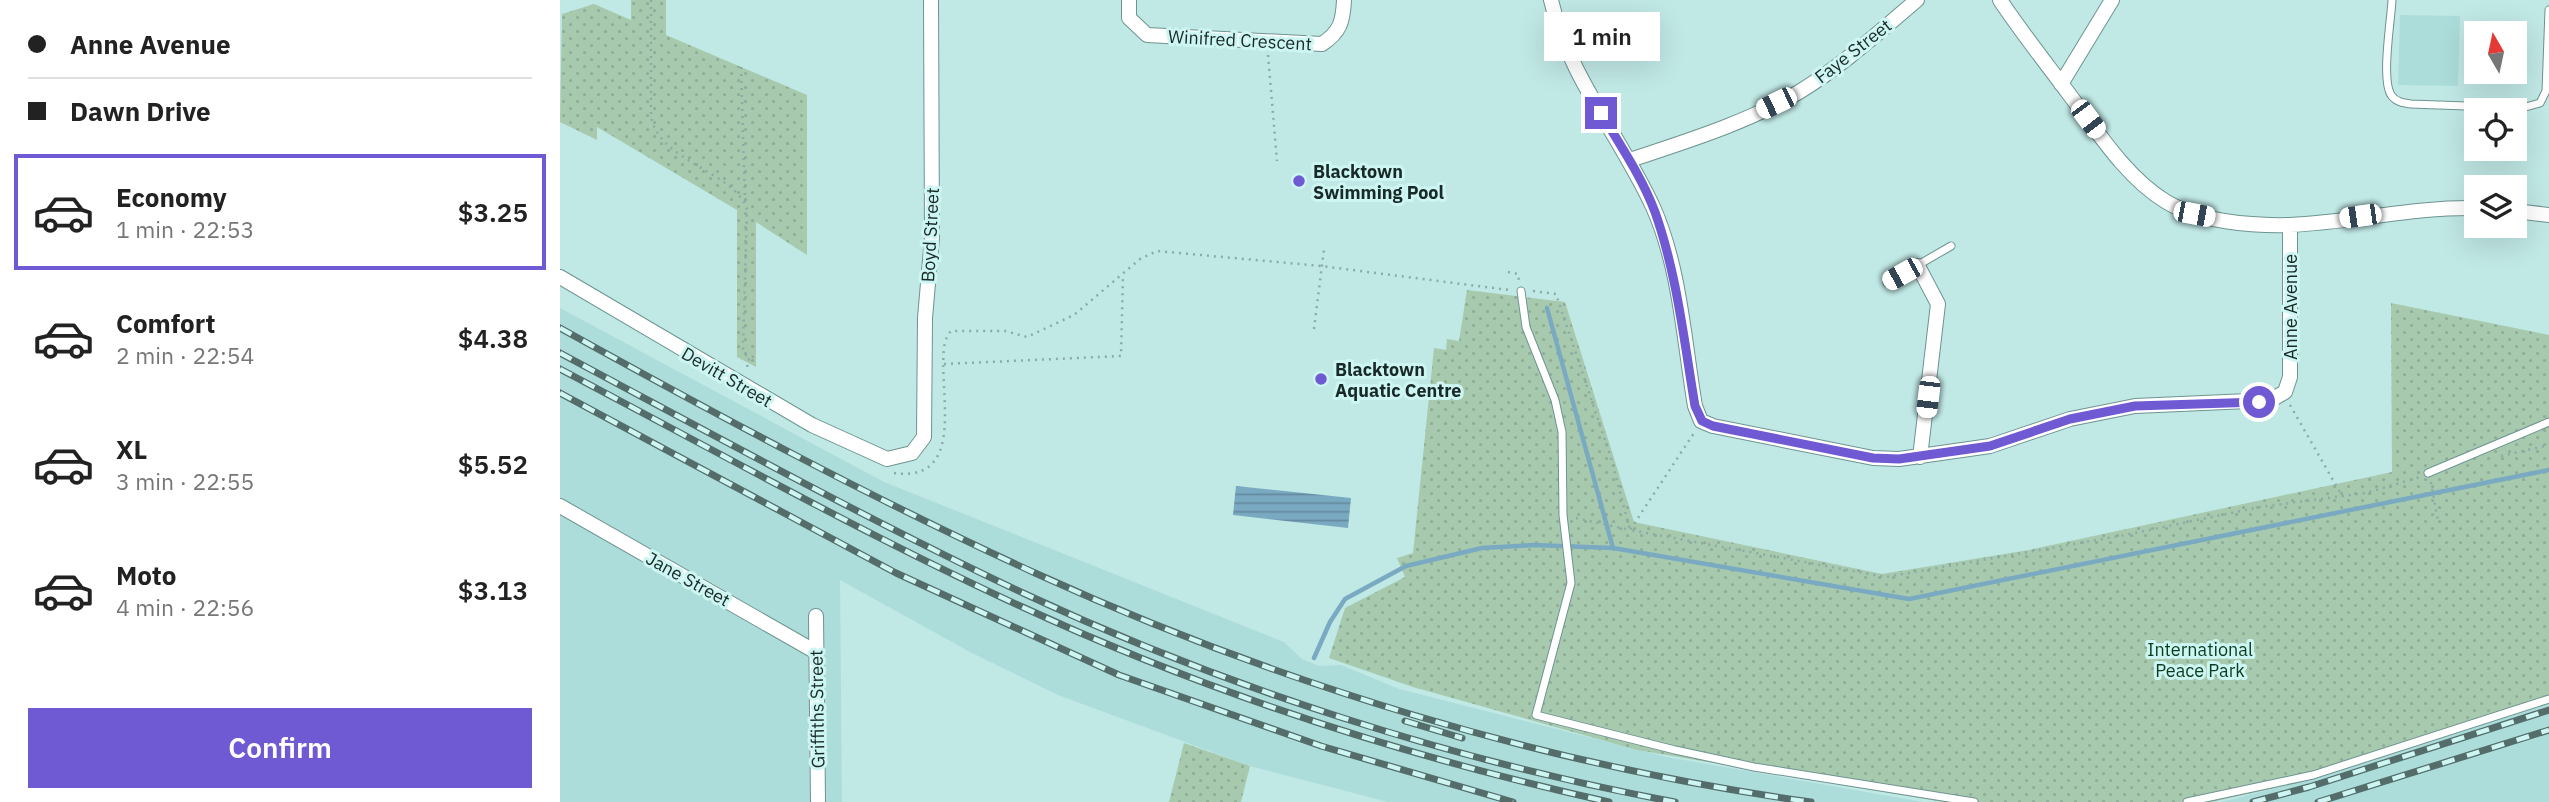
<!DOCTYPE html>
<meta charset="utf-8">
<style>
:root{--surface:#fff;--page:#f2f2f2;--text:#222;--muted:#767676;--line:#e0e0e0;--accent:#6f5ad4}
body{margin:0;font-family:"IBM Plex Sans",sans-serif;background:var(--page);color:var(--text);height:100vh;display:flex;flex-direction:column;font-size:26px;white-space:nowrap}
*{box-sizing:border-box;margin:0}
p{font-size:23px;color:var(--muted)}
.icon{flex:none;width:38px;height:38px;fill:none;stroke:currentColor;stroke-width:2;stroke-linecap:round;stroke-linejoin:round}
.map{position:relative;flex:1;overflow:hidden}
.details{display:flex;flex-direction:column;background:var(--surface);width:560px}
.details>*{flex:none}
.banner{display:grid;align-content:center;height:154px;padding:0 28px;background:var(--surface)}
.needle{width:46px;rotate:351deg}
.tools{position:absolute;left:1904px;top:21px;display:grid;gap:14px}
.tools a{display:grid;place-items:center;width:63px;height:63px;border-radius:0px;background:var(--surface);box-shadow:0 7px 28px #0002;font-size:35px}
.end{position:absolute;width:32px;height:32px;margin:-16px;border:9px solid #6f5ad4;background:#fff;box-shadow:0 0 0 4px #fff}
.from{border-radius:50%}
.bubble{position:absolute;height:49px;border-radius:0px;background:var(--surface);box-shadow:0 7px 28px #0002;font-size:23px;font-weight:600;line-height:49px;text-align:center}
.car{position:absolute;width:21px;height:42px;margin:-21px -10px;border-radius:9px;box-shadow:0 0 5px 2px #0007;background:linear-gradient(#fff 24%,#345 0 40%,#fff 0 76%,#345 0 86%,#fff 0)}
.banner b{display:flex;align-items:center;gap:24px;height:66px;font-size:26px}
.banner b+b{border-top:2px solid var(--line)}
.banner i{width:18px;height:18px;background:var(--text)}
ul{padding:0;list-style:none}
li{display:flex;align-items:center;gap:21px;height:116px;margin:0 14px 10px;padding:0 14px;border:4px solid transparent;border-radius:0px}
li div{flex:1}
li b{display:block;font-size:26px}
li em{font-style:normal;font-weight:600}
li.on{border-color:var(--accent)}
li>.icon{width:63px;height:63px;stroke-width:1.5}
.primary-button{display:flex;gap:14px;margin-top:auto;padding:14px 28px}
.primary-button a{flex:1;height:80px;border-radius:0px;background:var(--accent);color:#fff;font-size:28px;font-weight:600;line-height:80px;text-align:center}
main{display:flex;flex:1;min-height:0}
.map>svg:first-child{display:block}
.built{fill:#acddda}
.park{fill:url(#park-dots)}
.water{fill:url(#water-rules)}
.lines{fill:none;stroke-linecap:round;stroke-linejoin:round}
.stream{stroke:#7aaac2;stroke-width:4.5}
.service-casing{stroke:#6e9491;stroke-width:9}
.minor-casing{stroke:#6e9491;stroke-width:16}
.path{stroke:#8aaba8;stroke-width:2.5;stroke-dasharray:2 5;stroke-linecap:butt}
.service{stroke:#fff;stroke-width:7}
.minor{stroke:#fff;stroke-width:14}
.rail-casing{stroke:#546d6b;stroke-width:7}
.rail{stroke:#cdf6f3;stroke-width:4.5;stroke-dasharray:13;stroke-linecap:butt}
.route{stroke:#6f5ad4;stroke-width:9}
.poi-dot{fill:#6f5ad4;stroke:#cdf6f3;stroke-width:2.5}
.labels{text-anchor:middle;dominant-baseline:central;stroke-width:6;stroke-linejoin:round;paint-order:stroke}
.street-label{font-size:18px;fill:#192928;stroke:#cdf6f3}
.poi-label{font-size:18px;font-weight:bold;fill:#192928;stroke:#cdf6f3;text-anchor:start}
.park-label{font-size:18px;fill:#0a3c1f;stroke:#cdf6f3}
</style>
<main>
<section class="details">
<div class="banner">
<b><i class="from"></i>Anne Avenue</b>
<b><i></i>Dawn Drive</b>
</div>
<ul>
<li class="on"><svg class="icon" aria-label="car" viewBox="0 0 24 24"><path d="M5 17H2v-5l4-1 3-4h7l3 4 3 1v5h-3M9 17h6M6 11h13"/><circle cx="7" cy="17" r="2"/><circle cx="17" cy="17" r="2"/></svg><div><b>Economy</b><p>1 min · 22:53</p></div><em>$3.25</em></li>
<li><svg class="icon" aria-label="car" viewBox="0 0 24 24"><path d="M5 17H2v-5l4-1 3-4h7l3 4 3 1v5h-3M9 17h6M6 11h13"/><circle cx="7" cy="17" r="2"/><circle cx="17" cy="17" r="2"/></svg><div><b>Comfort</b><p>2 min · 22:54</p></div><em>$4.38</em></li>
<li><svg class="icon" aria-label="car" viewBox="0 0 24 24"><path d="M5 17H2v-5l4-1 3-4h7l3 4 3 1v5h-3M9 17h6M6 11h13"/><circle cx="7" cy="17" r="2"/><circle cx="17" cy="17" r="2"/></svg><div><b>XL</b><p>3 min · 22:55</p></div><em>$5.52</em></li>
<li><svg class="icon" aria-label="car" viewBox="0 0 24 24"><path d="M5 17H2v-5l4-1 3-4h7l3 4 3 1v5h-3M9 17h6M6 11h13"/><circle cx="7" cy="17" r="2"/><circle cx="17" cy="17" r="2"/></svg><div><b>Moto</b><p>4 min · 22:56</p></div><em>$3.13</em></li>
</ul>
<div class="primary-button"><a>Confirm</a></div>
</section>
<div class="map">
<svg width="1989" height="802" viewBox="0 0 1989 802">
<defs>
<pattern id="park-dots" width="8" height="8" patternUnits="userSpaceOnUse" patternTransform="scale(1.75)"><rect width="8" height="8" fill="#a7caaf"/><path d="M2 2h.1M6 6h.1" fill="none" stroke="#8fae97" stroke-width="1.8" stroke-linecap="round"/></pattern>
<pattern id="water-rules" width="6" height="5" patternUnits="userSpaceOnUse" patternTransform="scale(1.75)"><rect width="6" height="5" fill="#7aaac2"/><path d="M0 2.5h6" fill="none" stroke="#638a9e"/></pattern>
</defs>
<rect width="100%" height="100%" fill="#c0e8e5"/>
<path class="built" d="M 1840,15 L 1900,16 L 1898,86 L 1838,85 Z
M 0,308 L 324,482 L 724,642 L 742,659 L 759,666 L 781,665 L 839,689 L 1107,757 L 1363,802 L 828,802 L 690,766 L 498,695 L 410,652 L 280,580 L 282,802 L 0,802 Z
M 1989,702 L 1989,802 L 1661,802 L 1763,776 Z"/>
<path class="park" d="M 71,0 L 106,0 L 106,35 L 247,95 L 247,255 L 196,222 L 196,367 L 177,357 L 177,210 L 37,127 L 37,140 L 0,122 L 2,14 L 34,4 L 71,20 Z
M 907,290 L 1005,302 L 1074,522 L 1322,574 L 1469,550 L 1832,472 L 1831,303 L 1989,335 L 1989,701 L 1738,783 L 1651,802 L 1383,802 L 1077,750 L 853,687 L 769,658 L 785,608 L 845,577 L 837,558 L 853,553 L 874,348 L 886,350 L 887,339 L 899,341 Z
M 624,743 L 690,766 L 681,802 L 609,802 Z"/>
<path class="water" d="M 676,486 L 791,498 L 788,528 L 673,515 Z"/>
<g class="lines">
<path class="stream" d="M 987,308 L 1053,548
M 754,658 L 770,622 L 785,599 L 846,566 L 922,548 L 974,545 L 1053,548 L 1349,599 L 1989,470"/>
<defs>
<path id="service" d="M 1832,0 C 1831,21 1821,79 1831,95 C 1836,102 1843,103 1851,104 L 1962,108 L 1980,103 L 1986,91 L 1989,10
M 1327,283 L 1391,246
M 961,291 L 966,327 L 995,400 L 1002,432 L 1003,515 L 1011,583 L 976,715 L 1115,750 L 1194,767 L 1414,802
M 1868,473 L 1989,422
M 1627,802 L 1753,775 L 1989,699"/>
<path id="minor" d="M 569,0 L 569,18 L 587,35 L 762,44 C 780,32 783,22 784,0
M 991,0 C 1008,76 1061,137 1093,207 C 1120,267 1124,341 1135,406 L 1141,421 L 1153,426 L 1313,458 L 1339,459 L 1430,446 L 1510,419 L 1575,406 L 1711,400 L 1725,392 L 1730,377 L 1730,225
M 1440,0 C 1462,33 1486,63 1509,94 C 1537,131 1566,177 1605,201 C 1639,222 1692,226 1730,225 C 1793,222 1853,207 1916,208
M 1501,84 L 1552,0
M 1070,160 C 1127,141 1186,123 1239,92 C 1282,66 1319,32 1357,0
M 1955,211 L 1989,215
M 1358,266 L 1378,304 L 1360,457
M 0,277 L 252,425 L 327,459 L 352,453 L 364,437 L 365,318 L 372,237 L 371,0
M 0,506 L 256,652
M 256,616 L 258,802"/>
</defs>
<use href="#service" class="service-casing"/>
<use href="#minor" class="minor-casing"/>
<path class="path" d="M 91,0 L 91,116 C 98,162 177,172 187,210 L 183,348 L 186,355 L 194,357 L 188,360 L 187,369
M 708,55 L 717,161
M 181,67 L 185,202
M 948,272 L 958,274 L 959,281
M 973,291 L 996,294 L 1051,458 L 1070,530 L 1326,577 L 1565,535 L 1700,507 L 1806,493 L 1860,477
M 754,329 L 764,249
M 384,364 L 561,356 L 563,275
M 1730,405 L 1781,494
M 1941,456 L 1989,445
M 334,473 C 420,485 365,356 391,331 L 445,331 L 467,337 L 514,315 L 580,259 L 597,251 L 761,266 L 949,290
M 1871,482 L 1878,521
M 1016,518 L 1070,530 L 1134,433"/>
<use href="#service" class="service"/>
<use href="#minor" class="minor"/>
<defs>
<path id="rail" d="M 0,328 C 155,414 313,499 475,573 C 719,684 984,765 1251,802
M 0,353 C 154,435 306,519 463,593 C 666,688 894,761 1115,802
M 0,369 C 152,449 302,533 458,605 C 646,692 846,757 1049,802
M 0,393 L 336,573 L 559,675 L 761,746 L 953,802
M 845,721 L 902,738
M 1693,802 L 1749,787 L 1989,710
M 1758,802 L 1989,730"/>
</defs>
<use href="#rail" class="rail-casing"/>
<use href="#rail" class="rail"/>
</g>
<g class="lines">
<path class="route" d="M 1041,113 C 1060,145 1082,177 1095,212 C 1117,274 1124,341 1135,406 L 1142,421 L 1153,426 L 1313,458 L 1339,459 L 1430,446 L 1510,419 L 1575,406 L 1699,402"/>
</g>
<g class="poi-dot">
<circle cx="739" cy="181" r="7"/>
<circle cx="761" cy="379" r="7"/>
</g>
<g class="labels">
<g class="street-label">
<text transform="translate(680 40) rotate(3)">Winifred Crescent</text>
<text transform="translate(1293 51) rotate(-38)">Faye Street</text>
<text transform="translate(370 235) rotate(-87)">Boyd Street</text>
<text transform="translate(1730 307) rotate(-90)">Anne Avenue</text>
<text transform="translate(167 377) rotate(30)">Devitt Street</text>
<text transform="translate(128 579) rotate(29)">Jane Street</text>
<text transform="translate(257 709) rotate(-91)">Griffiths Street</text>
</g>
<g class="poi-label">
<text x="753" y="171">Blacktown<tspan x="753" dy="21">Swimming Pool</tspan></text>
<text x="775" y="369">Blacktown<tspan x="775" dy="21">Aquatic Centre</tspan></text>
</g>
<g class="park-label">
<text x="1640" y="649">International<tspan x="1640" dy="21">Peace Park</tspan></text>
</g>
</g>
</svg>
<div class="tools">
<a><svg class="needle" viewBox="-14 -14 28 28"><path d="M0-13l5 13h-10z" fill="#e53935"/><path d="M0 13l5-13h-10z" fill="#767676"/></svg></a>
<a><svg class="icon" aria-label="locate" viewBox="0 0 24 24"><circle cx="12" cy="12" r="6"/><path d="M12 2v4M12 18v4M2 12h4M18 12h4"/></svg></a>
<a><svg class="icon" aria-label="layers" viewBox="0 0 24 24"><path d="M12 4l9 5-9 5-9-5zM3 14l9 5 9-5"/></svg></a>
</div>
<i class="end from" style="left:1699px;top:402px"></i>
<i class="end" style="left:1041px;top:113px"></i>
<div class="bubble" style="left:984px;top:12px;width:116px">1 min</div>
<i class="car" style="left:1216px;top:103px;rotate:244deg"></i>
<i class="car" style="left:1528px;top:119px;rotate:143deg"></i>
<i class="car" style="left:1634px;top:214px;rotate:101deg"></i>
<i class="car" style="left:1800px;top:216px;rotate:262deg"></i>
<i class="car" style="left:1342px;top:274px;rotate:241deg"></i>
<i class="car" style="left:1368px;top:397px;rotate:187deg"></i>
</div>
</main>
